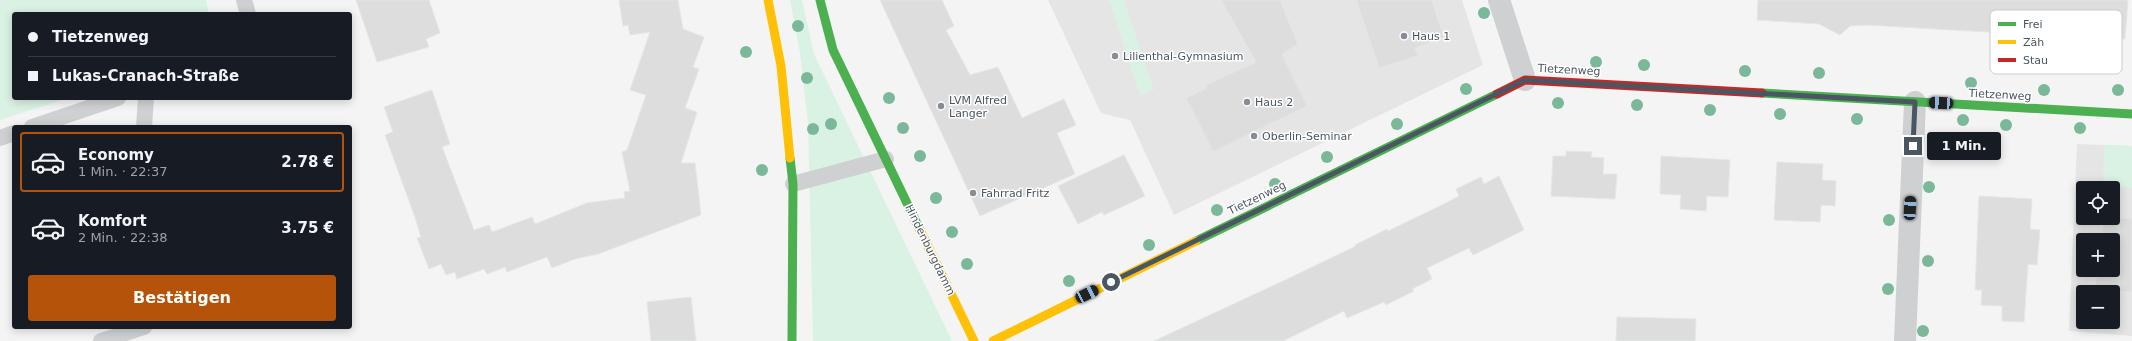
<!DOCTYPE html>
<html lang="de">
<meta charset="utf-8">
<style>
:root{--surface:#171b24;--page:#20242c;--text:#f1f3f6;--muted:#9ea1a6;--line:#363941;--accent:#b45309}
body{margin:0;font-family:"DejaVu Sans",sans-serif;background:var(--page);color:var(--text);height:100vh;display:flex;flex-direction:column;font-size:15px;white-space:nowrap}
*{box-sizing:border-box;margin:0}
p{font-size:13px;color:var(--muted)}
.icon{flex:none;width:22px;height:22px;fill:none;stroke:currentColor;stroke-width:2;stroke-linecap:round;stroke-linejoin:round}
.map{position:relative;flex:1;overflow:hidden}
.details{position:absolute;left:12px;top:125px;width:340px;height:204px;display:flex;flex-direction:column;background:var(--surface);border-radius:4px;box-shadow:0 2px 10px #0003}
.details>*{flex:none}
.hud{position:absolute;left:12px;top:12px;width:340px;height:88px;border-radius:4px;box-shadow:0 2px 10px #0003;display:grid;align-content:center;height:88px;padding:0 16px;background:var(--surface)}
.controls{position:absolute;left:2076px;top:181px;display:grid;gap:8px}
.controls a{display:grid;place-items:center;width:44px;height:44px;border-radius:4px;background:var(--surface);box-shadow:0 2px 10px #0003;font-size:20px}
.end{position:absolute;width:18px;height:18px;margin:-9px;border:5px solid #4a5661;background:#fff;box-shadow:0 0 0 2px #fff}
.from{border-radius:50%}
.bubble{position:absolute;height:28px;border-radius:4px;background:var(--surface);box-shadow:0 2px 10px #0003;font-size:13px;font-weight:700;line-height:28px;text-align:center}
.car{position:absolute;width:12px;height:24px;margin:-12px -6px;border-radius:5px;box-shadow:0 0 3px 1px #0007;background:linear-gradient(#222 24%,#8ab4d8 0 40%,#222 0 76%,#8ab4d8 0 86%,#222 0)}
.hud b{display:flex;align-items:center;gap:14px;height:38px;font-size:15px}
.hud b+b{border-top:1px solid var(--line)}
.hud i{width:10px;height:10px;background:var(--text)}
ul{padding:7px 0 0;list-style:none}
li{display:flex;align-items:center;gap:12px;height:60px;margin:0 8px 6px;padding:0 8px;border:2px solid transparent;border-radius:4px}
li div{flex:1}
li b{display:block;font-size:15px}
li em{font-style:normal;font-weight:700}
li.on{border-color:var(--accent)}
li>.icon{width:36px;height:36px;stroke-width:1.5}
.action{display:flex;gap:8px;margin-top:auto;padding:8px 16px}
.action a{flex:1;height:46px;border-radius:4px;background:var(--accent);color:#fff;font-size:16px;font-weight:700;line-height:46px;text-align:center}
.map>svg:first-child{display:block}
.education{fill:#e6e5e6;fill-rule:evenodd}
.green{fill:#d9f2e3}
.building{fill:#ddddde;stroke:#e5e6e7}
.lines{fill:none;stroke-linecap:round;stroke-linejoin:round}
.lane{stroke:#ced0d2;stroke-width:16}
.street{stroke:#ced0d2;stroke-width:22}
.fast{stroke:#4caf50;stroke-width:9}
.slow{stroke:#ffc107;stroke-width:9}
.jam{stroke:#c62828;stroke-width:9}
.tree{fill:#7ab899}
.route{stroke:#4a5661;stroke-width:5}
.poi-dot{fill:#868d94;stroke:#fff;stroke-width:1.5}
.labels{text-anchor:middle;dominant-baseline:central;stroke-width:3;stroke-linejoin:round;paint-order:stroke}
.poi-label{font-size:11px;fill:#4a5661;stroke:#fff;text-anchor:start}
.street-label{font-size:11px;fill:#4a5661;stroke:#fff}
.key{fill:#fff;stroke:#c9ccd0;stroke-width:1}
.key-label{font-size:11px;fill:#4a5661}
</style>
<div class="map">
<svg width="2132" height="341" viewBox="0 0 2132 341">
<rect width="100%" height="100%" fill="#f4f4f4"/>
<path class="education" d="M 1048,0 L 1462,0 L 1483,65 L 1174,215 L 1130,120 L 1101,113 Z
M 2077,144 L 2132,146 L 2132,336 L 2069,331 ZM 2083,188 L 2113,188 L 2113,218 L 2083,218 ZM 2083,240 L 2113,240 L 2113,270 L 2083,270 ZM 2083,292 L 2113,292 L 2113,322 L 2083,322 Z"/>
<path class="green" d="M 0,0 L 206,0 L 209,14 L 14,14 L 14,98 L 68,98 L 0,120 Z
M 790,0 L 802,0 L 814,54 L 952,341 L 813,341 L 808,122 L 800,53 Z
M 1109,0 L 1124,0 L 1154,90 L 1140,95 Z
M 2104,145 L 2132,146 L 2132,188 L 2103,186 Z"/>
<path class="building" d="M 356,0 L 429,0 L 440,33 L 426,39 L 429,47 L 377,62 Z
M 619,0 L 678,0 L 683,29 L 704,37 L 693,67 L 699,69 L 685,108 L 697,112 L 681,163 L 695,163 L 701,215 L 598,254 L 575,259 L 552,268 L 547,257 L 507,272 L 505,267 L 487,274 L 484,269 L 457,279 L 455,272 L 446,275 L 441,264 L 429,269 L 417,238 L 421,237 L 415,217 L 385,135 L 393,132 L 384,107 L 432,90 L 450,144 L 442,147 L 474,230 L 489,225 L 492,232 L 532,217 L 535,224 L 587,203 L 625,198 L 624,192 L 630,191 L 622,152 L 627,150 L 646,95 L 630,90 L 650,32 L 630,35 L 628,25 L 623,26 Z
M 880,0 L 942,0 L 954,26 L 946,30 L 970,75 L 998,67 L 1022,118 L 1064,99 L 1076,125 L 1057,133 L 1075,174 L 980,216 Z
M 1221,0 L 1280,0 L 1298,44 L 1282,54 L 1307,106 L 1213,152 L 1186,98 L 1207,88 L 1206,85 L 1256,62 Z
M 1356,0 L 1432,0 L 1444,38 L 1415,48 L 1418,56 L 1379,68 Z
M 1758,0 L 2128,0 L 2125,39 L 2038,33 L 2038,35 L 1866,25 L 1850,26 L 1840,35 L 1819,24 L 1757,20 Z
M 1566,151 L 1592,152 L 1591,157 L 1604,158 L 1603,174 L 1617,174 L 1615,199 L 1551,196 L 1553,156 L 1566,156 Z
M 1124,155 L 1145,196 L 1104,215 L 1102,212 L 1078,224 L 1058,186 Z
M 1661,156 L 1730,160 L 1728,197 L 1707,196 L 1706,211 L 1680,209 L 1681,195 L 1660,194 Z
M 1777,162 L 1823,164 L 1822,180 L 1836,181 L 1835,206 L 1821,205 L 1820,222 L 1774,220 Z
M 1499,176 L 1524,230 L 1473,255 L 1469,248 L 1427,268 L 1432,279 L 1412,289 L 1414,291 L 1386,305 L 1384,302 L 1347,318 L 1344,311 L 1283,341 L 1154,341 L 1283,281 L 1356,246 L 1355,245 L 1387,229 L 1388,231 L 1442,205 L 1459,196 L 1456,189 L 1481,177 L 1484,184 Z
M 1979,196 L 2032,199 L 2030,229 L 2040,230 L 2037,265 L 2028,264 L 2024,322 L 2002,321 L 2002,306 L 1981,305 L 1982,290 L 1975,290 Z
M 2104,218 L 2132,218 L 2132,292 L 2095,292 L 2097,270 L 2113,270 L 2113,240 L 2101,240 Z
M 691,297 L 696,341 L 651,341 L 647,302 Z
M 1617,317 L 1696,319 L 1695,341 L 1616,341 Z"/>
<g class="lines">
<path class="lane" d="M 244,0 L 248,14
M 32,127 L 118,98
M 144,127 L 146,98
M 0,138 L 14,133
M 793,184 L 886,159
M 101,341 L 144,327"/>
<path class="street" d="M 1499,0 L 1525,80
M 1905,341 L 1915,102"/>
<path class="fast" d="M 820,0 L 833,50 L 920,230
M 1762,93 L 2132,114
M 790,158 L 793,184 L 792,341
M 1196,241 L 1497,94"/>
<path class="slow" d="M 768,0 L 781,66 L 790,158
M 920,230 L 974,341
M 993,341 L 1196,241"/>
<path class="jam" d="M 1497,94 L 1525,80 L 1762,93"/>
</g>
<g class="tree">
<circle cx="1484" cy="13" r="6"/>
<circle cx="798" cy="26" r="6"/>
<circle cx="746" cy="52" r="6"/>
<circle cx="1596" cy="62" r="6"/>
<circle cx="1644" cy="65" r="6"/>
<circle cx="1745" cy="71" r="6"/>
<circle cx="1819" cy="73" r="6"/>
<circle cx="807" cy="78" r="6"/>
<circle cx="1971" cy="83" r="6"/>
<circle cx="1466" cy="89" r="6"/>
<circle cx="2044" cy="90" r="6"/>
<circle cx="2118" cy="90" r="6"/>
<circle cx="889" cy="98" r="6"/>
<circle cx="1558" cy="103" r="6"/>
<circle cx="1637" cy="105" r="6"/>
<circle cx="1710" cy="110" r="6"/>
<circle cx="1780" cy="114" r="6"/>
<circle cx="1857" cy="119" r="6"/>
<circle cx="1963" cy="120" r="6"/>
<circle cx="831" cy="124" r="6"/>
<circle cx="1397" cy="124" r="6"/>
<circle cx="2006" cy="125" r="6"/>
<circle cx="903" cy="128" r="6"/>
<circle cx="2080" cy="128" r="6"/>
<circle cx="813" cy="129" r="6"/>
<circle cx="920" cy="156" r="6"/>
<circle cx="1327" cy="157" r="6"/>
<circle cx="762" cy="170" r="6"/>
<circle cx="1275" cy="184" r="6"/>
<circle cx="1929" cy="187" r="6"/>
<circle cx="936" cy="198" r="6"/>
<circle cx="1217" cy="210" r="6"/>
<circle cx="1889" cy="220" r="6"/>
<circle cx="952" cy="232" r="6"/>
<circle cx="1149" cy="245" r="6"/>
<circle cx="1928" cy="261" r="6"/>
<circle cx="967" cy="264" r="6"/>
<circle cx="1069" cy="281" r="6"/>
<circle cx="1888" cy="289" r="6"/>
<circle cx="1923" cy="331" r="6"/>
</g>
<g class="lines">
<path class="route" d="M 1111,282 L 1525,80 L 1915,102 L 1913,146"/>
</g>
<g class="poi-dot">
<circle cx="1404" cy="36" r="4"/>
<circle cx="1115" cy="56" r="4"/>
<circle cx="1247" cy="102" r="4"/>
<circle cx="941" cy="106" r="4"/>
<circle cx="1254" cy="136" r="4"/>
<circle cx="973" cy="193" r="4"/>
</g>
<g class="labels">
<g class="poi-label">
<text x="1412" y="36">Haus 1</text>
<text x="1123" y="56">Lilienthal-Gymnasium</text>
<text x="949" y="100">LVM Alfred<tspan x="949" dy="13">Langer</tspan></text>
<text x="1255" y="102">Haus 2</text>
<text x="1262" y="136">Oberlin-Seminar</text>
<text x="981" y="193">Fahrrad Fritz</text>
</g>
<g class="street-label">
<text transform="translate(1569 70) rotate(3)">Tietzenweg</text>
<text transform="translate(2000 95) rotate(3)">Tietzenweg</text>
<text transform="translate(1257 198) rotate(-26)">Tietzenweg</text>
<text transform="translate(930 250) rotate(64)">Hindenburgdamm</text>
</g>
</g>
<rect x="1990" y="10" width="132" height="64" rx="6" class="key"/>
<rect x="1998" y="22" width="18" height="4" fill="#4caf50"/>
<rect x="1998" y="40" width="18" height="4" fill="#ffc107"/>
<rect x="1998" y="58" width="18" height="4" fill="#c62828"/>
<g class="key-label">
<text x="2023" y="28">Frei</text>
<text x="2023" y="46">Zäh</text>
<text x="2023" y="64">Stau</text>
</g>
</svg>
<div class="controls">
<a><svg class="icon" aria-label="locate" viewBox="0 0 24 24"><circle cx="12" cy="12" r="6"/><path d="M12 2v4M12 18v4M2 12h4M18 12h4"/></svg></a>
<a>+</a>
<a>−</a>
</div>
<i class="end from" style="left:1111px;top:282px"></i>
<i class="end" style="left:1913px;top:146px"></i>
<div class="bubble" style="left:1927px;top:132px;width:74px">1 Min.</div>
<i class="car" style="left:1941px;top:103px;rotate:273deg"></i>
<i class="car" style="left:1910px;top:208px;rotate:3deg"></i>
<i class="car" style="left:1087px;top:294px;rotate:64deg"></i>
<div class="hud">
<b><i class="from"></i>Tietzenweg</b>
<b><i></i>Lukas-Cranach-Straße</b>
</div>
<section class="details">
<ul>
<li class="on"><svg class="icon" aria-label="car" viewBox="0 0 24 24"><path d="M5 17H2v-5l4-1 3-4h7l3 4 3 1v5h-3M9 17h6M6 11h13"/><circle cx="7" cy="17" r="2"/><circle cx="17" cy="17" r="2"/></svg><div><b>Economy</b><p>1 Min. · 22:37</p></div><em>2.78 €</em></li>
<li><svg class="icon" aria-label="car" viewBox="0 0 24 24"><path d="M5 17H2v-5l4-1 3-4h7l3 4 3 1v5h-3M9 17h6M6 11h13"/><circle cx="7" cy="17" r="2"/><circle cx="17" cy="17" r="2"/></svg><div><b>Komfort</b><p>2 Min. · 22:38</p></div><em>3.75 €</em></li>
</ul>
<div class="action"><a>Bestätigen</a></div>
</section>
</div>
